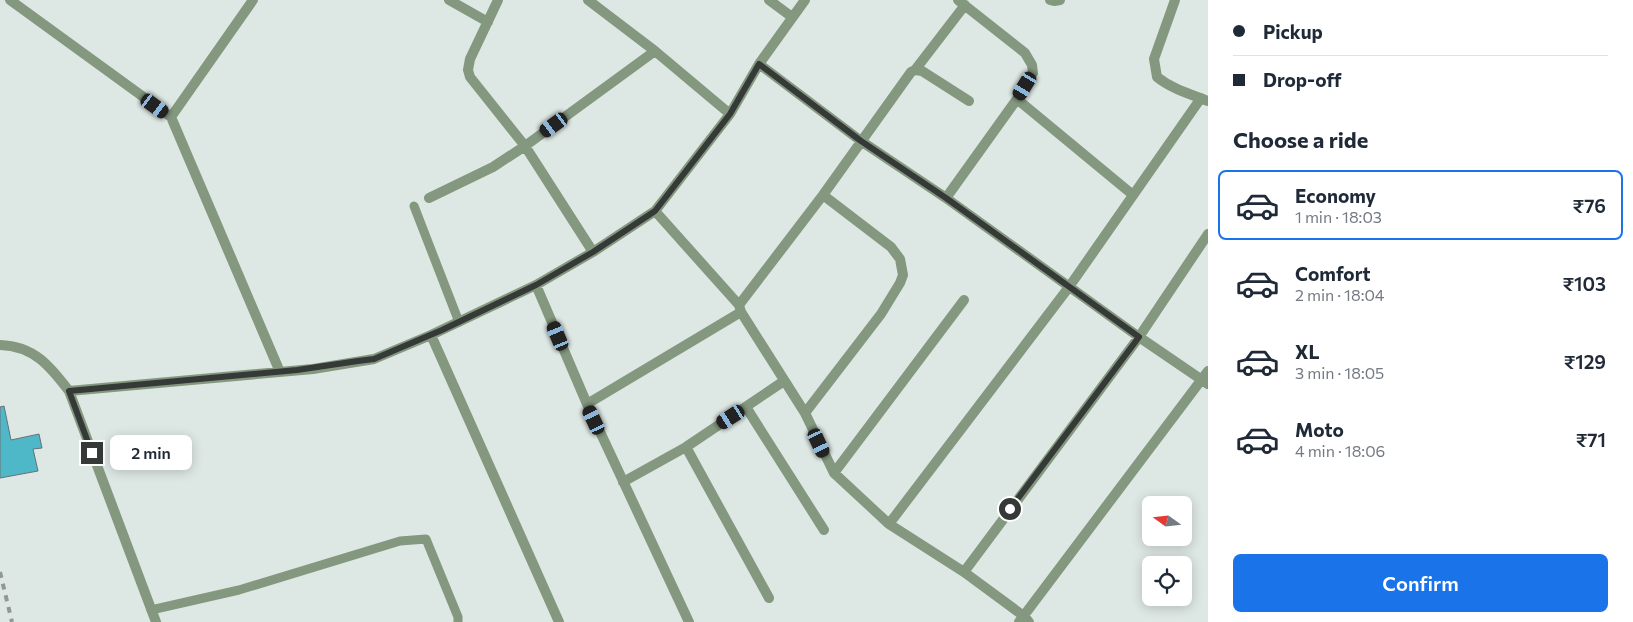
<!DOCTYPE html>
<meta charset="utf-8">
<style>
:root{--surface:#fff;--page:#f2f2f3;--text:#1f2937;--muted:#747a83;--line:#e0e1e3;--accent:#1a73e8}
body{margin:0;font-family:Commissioner,sans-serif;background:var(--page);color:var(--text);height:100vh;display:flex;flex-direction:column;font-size:19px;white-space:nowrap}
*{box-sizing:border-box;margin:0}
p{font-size:16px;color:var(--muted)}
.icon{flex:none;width:28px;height:28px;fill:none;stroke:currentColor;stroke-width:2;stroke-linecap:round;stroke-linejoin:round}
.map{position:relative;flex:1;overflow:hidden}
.sheet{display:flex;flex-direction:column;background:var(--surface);width:425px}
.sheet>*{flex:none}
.hud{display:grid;align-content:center;height:110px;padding:0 25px;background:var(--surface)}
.needle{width:32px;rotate:285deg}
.fabs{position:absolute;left:1142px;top:496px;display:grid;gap:10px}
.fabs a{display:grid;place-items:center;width:50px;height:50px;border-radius:8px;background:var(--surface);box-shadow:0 2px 12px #0003;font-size:25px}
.end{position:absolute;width:22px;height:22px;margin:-11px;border:6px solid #353937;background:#fff;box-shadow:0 0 0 2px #fff}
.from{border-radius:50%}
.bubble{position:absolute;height:35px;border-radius:8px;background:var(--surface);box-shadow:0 2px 12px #0003;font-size:16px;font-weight:600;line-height:35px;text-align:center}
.car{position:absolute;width:15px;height:30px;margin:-15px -8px;border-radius:6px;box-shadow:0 0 4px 1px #0007;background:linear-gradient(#222 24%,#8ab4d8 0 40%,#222 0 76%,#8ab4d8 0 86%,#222 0)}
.hud b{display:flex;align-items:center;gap:18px;height:48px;font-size:19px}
.hud b+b{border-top:1px solid var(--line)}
.hud i{width:12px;height:12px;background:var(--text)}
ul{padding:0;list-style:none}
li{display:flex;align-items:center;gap:15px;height:70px;margin:0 10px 8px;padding:0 15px;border:2px solid transparent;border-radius:8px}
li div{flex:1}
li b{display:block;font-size:19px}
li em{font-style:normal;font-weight:600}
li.on{border-color:var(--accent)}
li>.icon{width:45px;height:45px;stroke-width:1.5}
h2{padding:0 25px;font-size:22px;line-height:60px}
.cta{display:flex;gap:10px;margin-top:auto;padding:10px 25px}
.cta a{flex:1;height:58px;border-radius:8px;background:var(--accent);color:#fff;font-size:20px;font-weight:600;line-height:58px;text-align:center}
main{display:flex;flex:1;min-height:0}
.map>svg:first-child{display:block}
.building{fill:#4eb8c9;stroke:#697173}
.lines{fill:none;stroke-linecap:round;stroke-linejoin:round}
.lane{stroke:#83987e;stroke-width:9}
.street{stroke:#83987e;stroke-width:10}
.rail{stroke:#909794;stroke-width:4;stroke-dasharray:6 6;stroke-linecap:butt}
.route{stroke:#353937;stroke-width:6}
</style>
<main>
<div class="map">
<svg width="1208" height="622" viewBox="0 0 1208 622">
<rect width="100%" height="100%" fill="#dde7e4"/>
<path class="building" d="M 4,406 L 11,440 L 39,434 L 42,448 L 33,449 L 38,471 L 0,478 L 0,407 Z"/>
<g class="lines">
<path class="lane" d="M 414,206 L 459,322
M 151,610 L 239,590 L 400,541 L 426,539 L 458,617 L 458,622"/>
<path class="street" d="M 10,0 L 171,117
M 253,0 L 171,117 L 280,372
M 449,0 L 488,22
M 498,0 L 470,59 L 468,70 L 470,77 L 525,146 L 593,252
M 588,0 L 655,51
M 769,0 L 792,17
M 1050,0 L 1054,1 L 1060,0
M 1175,0 L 1154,59 L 1157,77 C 1172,89 1190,94 1208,101
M 759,64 L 861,141 L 946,198 L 1139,337 L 1208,384
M 915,70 L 965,5
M 1017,99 L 1133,195
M 429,198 L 493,167 L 525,146 L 655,51 L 730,114
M 946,198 L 1017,99 L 1033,73 L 1032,65 L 1025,53 L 958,0
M 655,211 L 739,305 L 741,312 L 805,413 L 834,473 L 889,524 L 964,572 L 1025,617 L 1029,622
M 536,285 L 587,404 L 689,622
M 739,305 L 823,195 L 911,72 L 915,70 L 922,71 L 969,101
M 431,335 L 559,622
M 0,345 C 34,346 50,366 69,391 L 156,622
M 69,391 L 313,369 L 374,359 L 431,335 L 536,285 L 593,252 L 655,211 L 730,114 L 759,64 L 805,0
M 587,404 L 741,312
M 746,407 L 824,530
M 805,413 L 881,314 L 900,283 L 903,275 L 900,259 L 891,247 L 823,195
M 686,447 L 769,598
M 834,473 L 964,300
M 623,482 L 686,447 L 784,381
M 889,524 L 1069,287 L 1201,98
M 964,572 L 1139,337 L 1208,234
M 1019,622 L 1208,371"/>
<path class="rail" d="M 0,572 L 12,622"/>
</g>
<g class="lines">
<path class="route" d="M 92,453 L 69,391 L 297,370 L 358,361 L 374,359 L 442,330 L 536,285 L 593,252 L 655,211 L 730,114 L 759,64 L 861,141 L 946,198 L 1139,337 L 1010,509"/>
</g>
</svg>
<div class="fabs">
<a><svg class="needle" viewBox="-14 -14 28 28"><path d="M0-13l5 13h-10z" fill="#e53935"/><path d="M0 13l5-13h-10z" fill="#747a83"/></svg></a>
<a><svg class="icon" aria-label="locate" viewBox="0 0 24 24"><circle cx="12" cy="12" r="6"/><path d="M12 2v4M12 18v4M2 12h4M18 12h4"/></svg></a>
</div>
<i class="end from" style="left:1010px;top:509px"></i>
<i class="end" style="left:92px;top:453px"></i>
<div class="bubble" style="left:110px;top:435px;width:82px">2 min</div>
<i class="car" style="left:1025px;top:86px;rotate:211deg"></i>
<i class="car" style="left:155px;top:106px;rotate:126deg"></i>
<i class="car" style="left:554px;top:125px;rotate:234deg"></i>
<i class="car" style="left:558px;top:336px;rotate:337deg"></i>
<i class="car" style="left:731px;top:417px;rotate:237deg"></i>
<i class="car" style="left:594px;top:420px;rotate:335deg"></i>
<i class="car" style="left:819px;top:443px;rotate:155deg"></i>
</div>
<section class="sheet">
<div class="hud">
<b><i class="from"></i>Pickup</b>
<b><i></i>Drop-off</b>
</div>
<h2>Choose a ride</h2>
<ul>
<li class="on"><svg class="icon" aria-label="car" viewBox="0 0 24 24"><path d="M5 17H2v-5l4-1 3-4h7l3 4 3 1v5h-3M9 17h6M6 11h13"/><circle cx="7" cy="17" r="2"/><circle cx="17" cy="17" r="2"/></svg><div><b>Economy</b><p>1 min · 18:03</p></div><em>₹76</em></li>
<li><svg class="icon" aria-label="car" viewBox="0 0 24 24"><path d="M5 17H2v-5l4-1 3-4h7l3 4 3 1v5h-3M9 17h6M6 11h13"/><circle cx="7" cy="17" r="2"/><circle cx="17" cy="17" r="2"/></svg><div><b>Comfort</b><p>2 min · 18:04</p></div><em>₹103</em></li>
<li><svg class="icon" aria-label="car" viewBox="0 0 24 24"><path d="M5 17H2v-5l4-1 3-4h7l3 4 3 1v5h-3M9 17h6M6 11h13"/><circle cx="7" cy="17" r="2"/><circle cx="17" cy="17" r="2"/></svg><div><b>XL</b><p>3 min · 18:05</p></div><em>₹129</em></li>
<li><svg class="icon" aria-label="car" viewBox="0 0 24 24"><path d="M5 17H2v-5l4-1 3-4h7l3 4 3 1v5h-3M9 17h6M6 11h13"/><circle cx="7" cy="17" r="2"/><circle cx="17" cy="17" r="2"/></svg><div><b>Moto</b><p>4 min · 18:06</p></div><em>₹71</em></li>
</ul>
<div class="cta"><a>Confirm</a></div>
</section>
</main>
